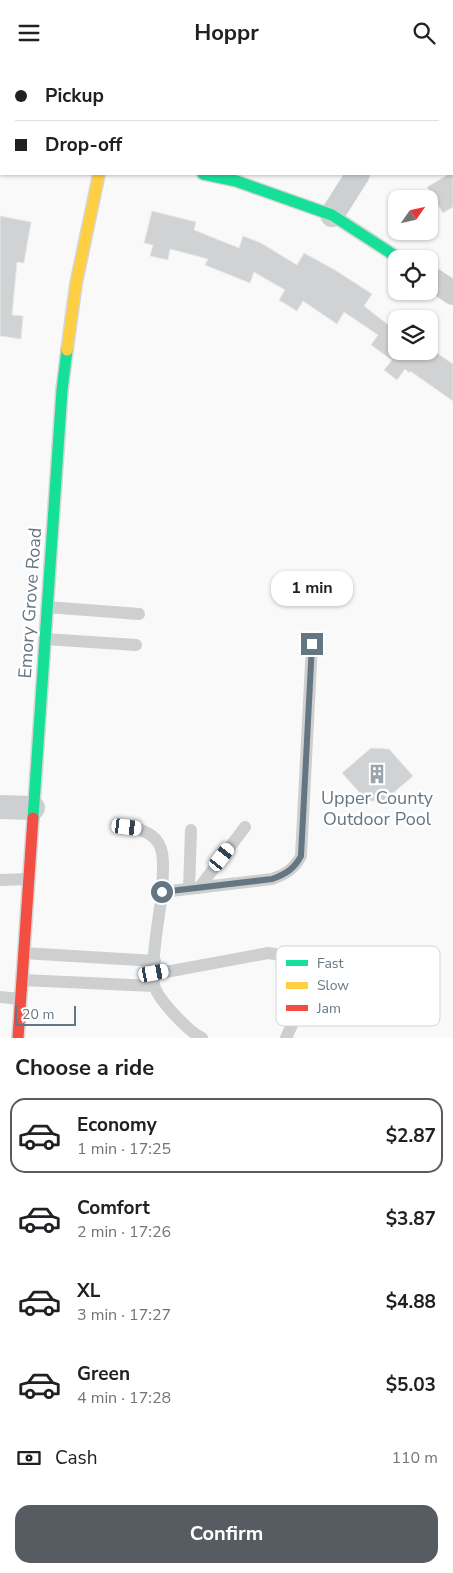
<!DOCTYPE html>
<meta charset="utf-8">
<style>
:root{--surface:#fff;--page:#f6f6f6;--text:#202124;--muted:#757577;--line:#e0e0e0;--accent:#565c61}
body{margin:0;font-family:"Nunito Sans",sans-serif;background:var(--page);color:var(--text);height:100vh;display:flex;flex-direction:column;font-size:19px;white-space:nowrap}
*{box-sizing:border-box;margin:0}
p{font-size:16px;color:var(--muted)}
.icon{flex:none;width:28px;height:28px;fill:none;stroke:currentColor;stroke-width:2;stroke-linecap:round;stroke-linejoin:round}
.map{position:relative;height:973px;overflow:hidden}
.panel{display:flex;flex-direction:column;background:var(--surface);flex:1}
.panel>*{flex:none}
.banner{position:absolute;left:0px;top:0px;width:454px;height:110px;box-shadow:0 1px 4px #0004;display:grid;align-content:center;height:110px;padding:0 15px;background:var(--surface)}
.needle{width:32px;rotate:56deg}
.controls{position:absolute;left:388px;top:125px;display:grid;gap:10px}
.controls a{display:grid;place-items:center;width:50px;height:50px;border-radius:10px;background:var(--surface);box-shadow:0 1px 4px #0004;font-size:25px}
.scale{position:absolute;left:15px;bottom:12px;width:61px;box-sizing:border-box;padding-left:5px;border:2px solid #657683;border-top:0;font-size:14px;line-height:18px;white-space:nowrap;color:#657683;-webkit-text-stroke:4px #fff;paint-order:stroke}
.end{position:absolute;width:22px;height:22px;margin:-11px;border:6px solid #657683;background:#fff;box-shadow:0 0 0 2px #fff}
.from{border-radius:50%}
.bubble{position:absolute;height:35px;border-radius:15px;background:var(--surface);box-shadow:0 1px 4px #0004;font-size:16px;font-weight:700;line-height:35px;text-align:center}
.car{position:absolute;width:15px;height:30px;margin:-15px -8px;border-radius:6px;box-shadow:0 0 4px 1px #0007;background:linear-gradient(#fff 24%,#345 0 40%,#fff 0 76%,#345 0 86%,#fff 0)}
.banner b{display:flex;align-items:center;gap:18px;height:48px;font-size:19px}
.banner b+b{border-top:1px solid var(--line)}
.banner i{width:12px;height:12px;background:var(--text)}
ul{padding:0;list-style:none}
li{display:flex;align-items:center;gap:15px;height:75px;margin:0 10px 8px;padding:0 5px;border:2px solid transparent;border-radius:15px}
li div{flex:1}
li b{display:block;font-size:19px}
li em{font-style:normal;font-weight:700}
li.current{border-color:var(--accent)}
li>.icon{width:45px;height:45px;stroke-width:1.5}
h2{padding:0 15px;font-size:22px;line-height:60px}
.pay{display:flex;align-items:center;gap:12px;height:55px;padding:0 15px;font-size:19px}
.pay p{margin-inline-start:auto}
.primary-button{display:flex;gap:10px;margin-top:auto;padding:10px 15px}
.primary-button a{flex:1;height:58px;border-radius:15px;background:var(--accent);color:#fff;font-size:20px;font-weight:700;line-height:58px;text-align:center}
header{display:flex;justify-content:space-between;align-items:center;height:65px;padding:0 15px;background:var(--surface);font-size:22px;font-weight:700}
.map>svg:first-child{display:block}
.building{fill:#d0d2d3;stroke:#e8e8e8}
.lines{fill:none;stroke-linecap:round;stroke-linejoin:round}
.fast-casing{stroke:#d5d6d7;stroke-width:14}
.slow-casing{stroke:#d5d6d7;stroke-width:14}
.jam-casing{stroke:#d5d6d7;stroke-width:14}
.lane{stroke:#cecfd0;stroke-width:12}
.street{stroke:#cecfd0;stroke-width:24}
.fast{stroke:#16e098;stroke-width:11}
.slow{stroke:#ffcf43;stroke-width:11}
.jam{stroke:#f24e42;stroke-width:11}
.route{stroke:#657683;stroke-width:6}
.labels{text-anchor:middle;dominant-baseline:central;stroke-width:5;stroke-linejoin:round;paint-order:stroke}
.street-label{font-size:18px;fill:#657683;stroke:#fff}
.poi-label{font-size:18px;fill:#657683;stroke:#fff}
.key{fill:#fff;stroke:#d1d6da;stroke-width:1}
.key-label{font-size:14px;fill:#657683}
</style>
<header><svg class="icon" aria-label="menu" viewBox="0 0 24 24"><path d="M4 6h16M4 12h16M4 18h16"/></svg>Hoppr<svg class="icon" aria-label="search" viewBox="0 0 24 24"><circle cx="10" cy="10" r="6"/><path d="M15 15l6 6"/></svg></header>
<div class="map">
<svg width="453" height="973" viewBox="0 0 453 973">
<rect width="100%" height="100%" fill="#f9f9f9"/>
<path class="building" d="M 453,106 L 453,142 L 443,148 L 427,122 L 449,109 L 452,109 Z
M 152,146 L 196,157 L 194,165 L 239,183 L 243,171 L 261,178 L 297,200 L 304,188 L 335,205 L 372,229 L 364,241 L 396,266 L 396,286 L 434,286 L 453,299 L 453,336 L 410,306 L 409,308 L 405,304 L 397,315 L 384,305 L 392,295 L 371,280 L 378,270 L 344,247 L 337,259 L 303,236 L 297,246 L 279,235 L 285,225 L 254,207 L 250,218 L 205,200 L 208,194 L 170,184 L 168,195 L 150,191 L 153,180 L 144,178 Z
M 0,151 L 31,157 L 24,198 L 17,197 L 12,250 L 23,251 L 21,274 L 0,271 Z
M 371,683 L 389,684 L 413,711 L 384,736 L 367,736 L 342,708 Z"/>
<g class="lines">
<defs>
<path id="fast" d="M 120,0 L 120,1
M 203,109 L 236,116 L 332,150 L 400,194
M 33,753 L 62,325 L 67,285"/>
<path id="slow" d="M 67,285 L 76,219 L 99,109"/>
<path id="jam" d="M 18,973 L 33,753"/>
</defs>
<use href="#fast" class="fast-casing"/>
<use href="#slow" class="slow-casing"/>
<use href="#jam" class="jam-casing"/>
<path class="lane" d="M 47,542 L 139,549
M 45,574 L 136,580
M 127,762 C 170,768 163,793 162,827
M 0,815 L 28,814
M 199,823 L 245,762
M 189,824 L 191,765
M 23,888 L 155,896
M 155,909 L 268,888 C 289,890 302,901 309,922 L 286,973
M 22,915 L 154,921
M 0,932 L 20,934
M 202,973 C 189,967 156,933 154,919 C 151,891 159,855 162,827 L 272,814 C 286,809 294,804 301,791 L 312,579"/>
<path class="street" d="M 452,61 L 453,61
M 0,73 L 1,73
M 332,150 L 358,109
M 429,212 L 453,228
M 0,742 L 33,743"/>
<use href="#fast" class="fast"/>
<use href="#slow" class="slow"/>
<use href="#jam" class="jam"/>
</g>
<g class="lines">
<path class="route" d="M 162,827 L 272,814 C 286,809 294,804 301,791 L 312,579"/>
</g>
<defs>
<symbol id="building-bare" viewBox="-9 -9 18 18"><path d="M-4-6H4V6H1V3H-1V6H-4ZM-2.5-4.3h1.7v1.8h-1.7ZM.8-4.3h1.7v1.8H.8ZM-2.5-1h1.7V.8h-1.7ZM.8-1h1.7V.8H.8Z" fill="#99a4ac" stroke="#fff" stroke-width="2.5" paint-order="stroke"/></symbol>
</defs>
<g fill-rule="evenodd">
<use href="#building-bare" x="363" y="695" width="28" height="28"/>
</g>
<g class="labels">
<g class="street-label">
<text transform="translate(30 538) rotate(-86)">Emory Grove Road</text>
</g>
<g class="poi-label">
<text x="377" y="733">Upper County<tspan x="377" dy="21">Outdoor Pool</tspan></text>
</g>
</g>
<rect x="276" y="881" width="164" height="80" rx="8" class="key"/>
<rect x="286" y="895" width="22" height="6" fill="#16e098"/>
<rect x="286" y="917" width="22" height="7" fill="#ffcf43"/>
<rect x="286" y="940" width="22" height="6" fill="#f24e42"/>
<g class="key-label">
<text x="317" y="903">Fast</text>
<text x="317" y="925">Slow</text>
<text x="317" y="948">Jam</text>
</g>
</svg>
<div class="controls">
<a><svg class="needle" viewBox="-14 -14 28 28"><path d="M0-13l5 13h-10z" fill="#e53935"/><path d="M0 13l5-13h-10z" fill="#757577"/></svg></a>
<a><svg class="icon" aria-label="locate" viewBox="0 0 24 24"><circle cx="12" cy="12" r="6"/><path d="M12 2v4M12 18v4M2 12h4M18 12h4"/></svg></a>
<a><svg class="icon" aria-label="layers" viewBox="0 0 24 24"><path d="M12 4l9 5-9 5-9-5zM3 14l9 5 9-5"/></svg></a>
</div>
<div class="scale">20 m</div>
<i class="end from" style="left:162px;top:827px"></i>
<i class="end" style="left:312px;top:579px"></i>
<div class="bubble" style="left:271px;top:506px;width:82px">1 min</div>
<i class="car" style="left:127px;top:762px;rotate:97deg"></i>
<i class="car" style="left:222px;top:792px;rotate:37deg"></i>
<i class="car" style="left:154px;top:908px;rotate:80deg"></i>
<div class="banner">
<b><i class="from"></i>Pickup</b>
<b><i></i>Drop-off</b>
</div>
</div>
<section class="panel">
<h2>Choose a ride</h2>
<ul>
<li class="current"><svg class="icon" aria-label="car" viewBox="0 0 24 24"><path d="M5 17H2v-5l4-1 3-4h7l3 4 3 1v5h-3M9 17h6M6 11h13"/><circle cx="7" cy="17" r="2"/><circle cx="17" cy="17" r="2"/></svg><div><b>Economy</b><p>1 min · 17:25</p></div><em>$2.87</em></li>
<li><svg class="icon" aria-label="car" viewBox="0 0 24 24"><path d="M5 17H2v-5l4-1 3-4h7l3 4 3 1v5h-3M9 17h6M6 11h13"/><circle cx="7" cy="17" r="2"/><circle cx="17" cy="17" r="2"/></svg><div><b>Comfort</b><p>2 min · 17:26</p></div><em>$3.87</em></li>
<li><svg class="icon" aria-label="car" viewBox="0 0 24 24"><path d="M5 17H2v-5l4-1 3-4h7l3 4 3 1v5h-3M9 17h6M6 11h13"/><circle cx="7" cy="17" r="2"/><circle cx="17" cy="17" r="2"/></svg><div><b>XL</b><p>3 min · 17:27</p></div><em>$4.88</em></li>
<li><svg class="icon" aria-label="car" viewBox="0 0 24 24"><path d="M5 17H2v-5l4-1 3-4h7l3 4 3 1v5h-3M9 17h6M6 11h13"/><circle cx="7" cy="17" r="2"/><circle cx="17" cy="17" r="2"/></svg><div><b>Green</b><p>4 min · 17:28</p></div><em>$5.03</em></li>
</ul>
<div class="pay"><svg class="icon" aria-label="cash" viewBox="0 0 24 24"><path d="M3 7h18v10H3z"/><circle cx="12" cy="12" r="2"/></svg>Cash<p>110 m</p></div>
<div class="primary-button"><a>Confirm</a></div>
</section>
